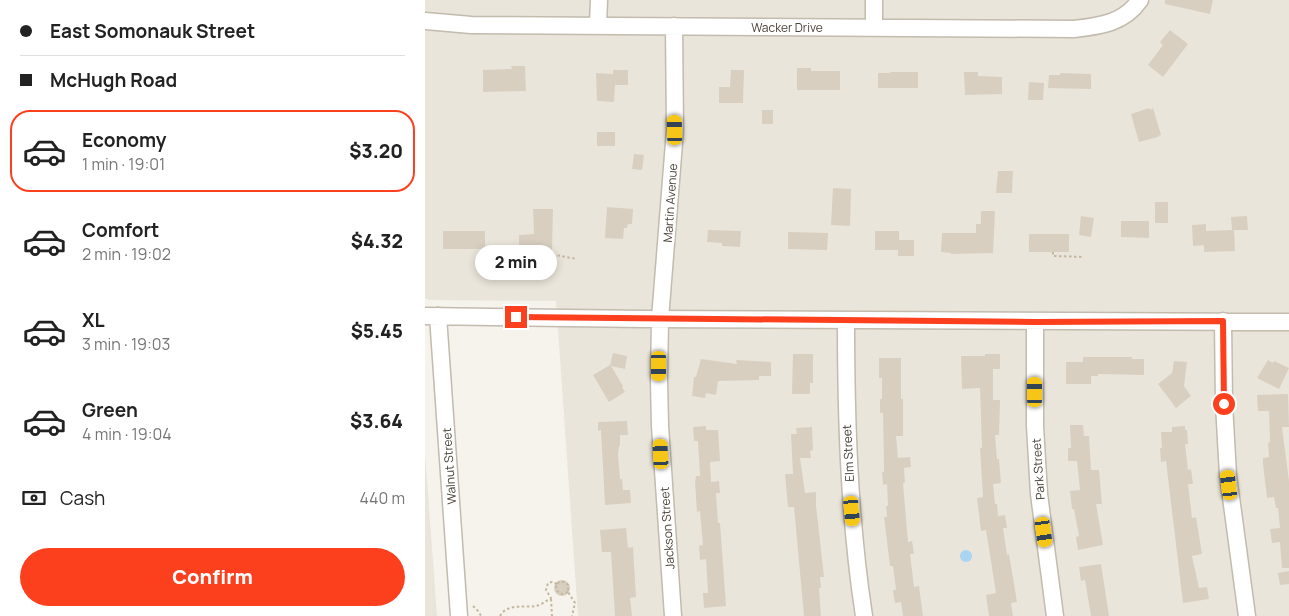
<!DOCTYPE html>
<meta charset="utf-8">
<style>
:root{--surface:#fff;--page:#f2f2f2;--text:#222;--muted:#767676;--line:#e0e0e0;--accent:#fc3f1d}
body{margin:0;font-family:Manrope,sans-serif;background:var(--page);color:var(--text);height:100vh;display:flex;flex-direction:column;font-size:19px;white-space:nowrap}
*{box-sizing:border-box;margin:0}
p{font-size:16px;color:var(--muted)}
.icon{flex:none;width:28px;height:28px;fill:none;stroke:currentColor;stroke-width:2;stroke-linecap:round;stroke-linejoin:round}
.map{position:relative;flex:1;overflow:hidden}
.details{display:flex;flex-direction:column;background:var(--surface);width:425px}
.details>*{flex:none}
.banner{display:grid;align-content:center;height:110px;padding:0 20px;background:var(--surface)}
.end{position:absolute;width:22px;height:22px;margin:-11px;border:6px solid #fc3f1d;background:#fff;box-shadow:0 0 0 2px #fff}
.from{border-radius:50%}
.bubble{position:absolute;height:35px;border-radius:18px;background:var(--surface);box-shadow:0 2px 8px #0003;font-size:16px;font-weight:800;line-height:35px;text-align:center}
.car{position:absolute;width:15px;height:30px;margin:-15px -8px;border-radius:6px;box-shadow:0 0 4px 1px #0007;background:linear-gradient(#f5c518 24%,#345 0 40%,#f5c518 0 76%,#345 0 86%,#f5c518 0)}
.banner b{display:flex;align-items:center;gap:18px;height:48px;font-size:19px}
.banner b+b{border-top:1px solid var(--line)}
.banner i{width:12px;height:12px;background:var(--text)}
ul{padding:0;list-style:none}
li{display:flex;align-items:center;gap:15px;height:82px;margin:0 10px 8px;padding:0 10px;border:2px solid transparent;border-radius:20px}
li div{flex:1}
li b{display:block;font-size:19px}
li em{font-style:normal;font-weight:800}
li.active{border-color:var(--accent)}
li>.icon{width:45px;height:45px;stroke-width:1.5}
.pay{display:flex;align-items:center;gap:12px;height:55px;padding:0 20px;font-size:19px}
.pay p{margin-inline-start:auto}
.primary-button{display:flex;gap:10px;margin-top:auto;padding:10px 20px}
.primary-button a{flex:1;height:58px;border-radius:30px;background:var(--accent);color:#fff;font-size:20px;font-weight:800;line-height:58px;text-align:center}
main{display:flex;flex:1;min-height:0}
.map>svg:first-child{display:block}
.residential{fill:#eae5da}
.water{fill:#a9d4f2}
.building{fill:#d8cfc1}
.lines{fill:none;stroke-linecap:round;stroke-linejoin:round}
.minor-casing{stroke:#c2bbae;stroke-width:19}
.path{stroke:#c4b79f;stroke-width:2;stroke-dasharray:2.5 2.5;stroke-linecap:butt}
.minor{stroke:#fff;stroke-width:16}
.route{stroke:#fc3f1d;stroke-width:6}
.labels{text-anchor:middle;dominant-baseline:central;stroke-width:5;stroke-linejoin:round;paint-order:stroke}
.street-label{font-size:12px;fill:#4b4439;stroke:#fff}
</style>
<main>
<section class="details">
<div class="banner">
<b><i class="from"></i>East Somonauk Street</b>
<b><i></i>McHugh Road</b>
</div>
<ul>
<li class="active"><svg class="icon" aria-label="car" viewBox="0 0 24 24"><path d="M5 17H2v-5l4-1 3-4h7l3 4 3 1v5h-3M9 17h6M6 11h13"/><circle cx="7" cy="17" r="2"/><circle cx="17" cy="17" r="2"/></svg><div><b>Economy</b><p>1 min · 19:01</p></div><em>$3.20</em></li>
<li><svg class="icon" aria-label="car" viewBox="0 0 24 24"><path d="M5 17H2v-5l4-1 3-4h7l3 4 3 1v5h-3M9 17h6M6 11h13"/><circle cx="7" cy="17" r="2"/><circle cx="17" cy="17" r="2"/></svg><div><b>Comfort</b><p>2 min · 19:02</p></div><em>$4.32</em></li>
<li><svg class="icon" aria-label="car" viewBox="0 0 24 24"><path d="M5 17H2v-5l4-1 3-4h7l3 4 3 1v5h-3M9 17h6M6 11h13"/><circle cx="7" cy="17" r="2"/><circle cx="17" cy="17" r="2"/></svg><div><b>XL</b><p>3 min · 19:03</p></div><em>$5.45</em></li>
<li><svg class="icon" aria-label="car" viewBox="0 0 24 24"><path d="M5 17H2v-5l4-1 3-4h7l3 4 3 1v5h-3M9 17h6M6 11h13"/><circle cx="7" cy="17" r="2"/><circle cx="17" cy="17" r="2"/></svg><div><b>Green</b><p>4 min · 19:04</p></div><em>$3.64</em></li>
</ul>
<div class="pay"><svg class="icon" aria-label="cash" viewBox="0 0 24 24"><path d="M3 7h18v10H3z"/><circle cx="12" cy="12" r="2"/></svg>Cash<p>440 m</p></div>
<div class="primary-button"><a>Confirm</a></div>
</section>
<div class="map">
<svg width="864" height="616" viewBox="0 0 864 616">
<rect width="100%" height="100%" fill="#f6f3ec"/>
<path class="residential" d="M 0,0 L 864,0 L 864,616 L 153,616 L 131,301 L 4,300 L 0,298 Z
M 0,452 L 12,616 L 0,616 Z"/>
<path class="water" d="M535 556a6 6 0 1 1 12 0a6 6 0 1 1-12 0Z"/>
<path class="building" d="M 740,0 L 788,0 L 785,14 L 740,4 Z
M 745,30 L 763,44 L 738,77 L 723,65 L 738,45 L 735,42 Z
M 86,66 L 100,66 L 101,91 L 58,92 L 58,70 L 87,69 Z
M 372,68 L 386,68 L 386,71 L 415,71 L 415,90 L 372,90 Z
M 188,70 L 203,70 L 203,85 L 190,85 L 189,102 L 172,101 L 171,73 L 188,74 Z
M 306,70 L 319,70 L 318,103 L 294,103 L 294,87 L 305,87 Z
M 465,72 L 493,72 L 493,88 L 453,88 L 453,73 L 465,73 Z
M 539,72 L 553,72 L 553,76 L 577,77 L 577,94 L 540,95 Z
M 635,73 L 666,74 L 666,89 L 623,88 L 624,75 L 635,75 Z
M 604,82 L 619,83 L 618,100 L 603,100 Z
M 724,108 L 725,110 L 728,108 L 736,135 L 733,136 L 733,137 L 714,142 L 706,114 Z
M 337,110 L 348,110 L 348,124 L 337,124 Z
M 172,132 L 190,132 L 190,146 L 172,146 Z
M 209,154 L 219,155 L 217,170 L 207,169 Z
M 573,171 L 588,171 L 587,193 L 571,193 Z
M 408,188 L 426,189 L 425,226 L 406,225 Z
M 730,202 L 743,202 L 743,223 L 730,223 Z
M 182,207 L 208,209 L 207,224 L 203,224 L 202,228 L 199,228 L 198,239 L 180,238 Z
M 108,209 L 128,209 L 127,251 L 94,253 L 94,235 L 109,234 Z
M 556,211 L 570,211 L 568,253 L 526,254 L 526,253 L 516,252 L 517,233 L 551,233 L 551,224 L 556,224 Z
M 656,216 L 669,218 L 666,237 L 654,235 Z
M 822,216 L 823,230 L 809,230 L 810,251 L 779,252 L 779,245 L 768,246 L 767,225 L 781,224 L 781,231 L 807,230 L 806,217 Z
M 696,221 L 724,221 L 724,238 L 696,237 Z
M 283,230 L 316,231 L 315,247 L 297,246 L 297,243 L 282,242 Z
M 18,231 L 60,231 L 60,249 L 18,249 Z
M 450,231 L 474,231 L 474,240 L 489,240 L 489,256 L 473,256 L 473,250 L 450,250 Z
M 363,232 L 403,233 L 402,250 L 363,249 Z
M 604,234 L 644,234 L 644,252 L 604,252 Z
M 188,353 L 202,356 L 200,369 L 186,366 L 198,386 L 197,387 L 200,392 L 184,402 L 168,375 L 185,365 Z
M 368,354 L 388,354 L 388,383 L 385,383 L 385,394 L 367,394 Z
M 560,354 L 575,354 L 575,369 L 568,369 L 568,400 L 575,400 L 574,435 L 570,435 L 572,459 L 574,459 L 576,483 L 568,484 L 570,504 L 572,504 L 573,516 L 580,515 L 582,528 L 578,528 L 582,555 L 584,554 L 592,602 L 586,603 L 588,616 L 564,616 L 561,595 L 571,593 L 561,530 L 556,531 L 552,498 L 558,497 L 555,448 L 557,448 L 555,388 L 537,389 L 536,356 L 560,356 Z
M 658,357 L 707,357 L 707,359 L 719,359 L 719,375 L 673,374 L 673,376 L 666,376 L 666,384 L 641,384 L 641,362 L 658,362 Z
M 454,358 L 476,358 L 476,399 L 478,399 L 478,436 L 471,436 L 473,458 L 485,457 L 486,467 L 479,468 L 480,483 L 478,483 L 483,542 L 487,541 L 489,554 L 485,554 L 489,587 L 494,586 L 498,616 L 478,616 L 476,602 L 470,603 L 468,590 L 471,590 L 468,566 L 465,566 L 459,517 L 462,517 L 461,506 L 463,506 L 462,484 L 458,485 L 457,472 L 459,472 L 458,413 L 455,413 L 455,399 L 457,399 L 457,378 L 454,378 Z
M 276,359 L 312,364 L 311,360 L 346,362 L 346,376 L 334,376 L 334,380 L 293,381 L 291,395 L 281,393 L 280,398 L 267,396 L 269,377 L 271,377 Z
M 843,360 L 848,363 L 849,361 L 864,368 L 854,389 L 832,378 Z
M 749,361 L 762,362 L 759,386 L 766,396 L 751,408 L 733,384 L 747,373 Z
M 863,394 L 864,427 L 857,427 L 864,481 L 864,568 L 857,568 L 855,542 L 847,543 L 845,529 L 855,528 L 853,508 L 851,508 L 849,497 L 842,498 L 838,464 L 838,458 L 844,457 L 843,443 L 845,442 L 844,411 L 833,411 L 832,395 Z
M 202,421 L 203,435 L 195,435 L 195,446 L 194,446 L 193,455 L 195,479 L 197,479 L 198,490 L 205,490 L 206,503 L 180,505 L 176,430 L 173,431 L 173,422 Z
M 645,425 L 658,425 L 659,436 L 664,436 L 666,470 L 674,470 L 677,504 L 671,504 L 678,545 L 653,550 L 651,537 L 654,536 L 649,509 L 647,509 L 645,491 L 655,490 L 652,461 L 643,461 L 643,448 L 646,448 Z
M 281,426 L 281,430 L 293,430 L 295,461 L 285,462 L 286,482 L 294,481 L 295,493 L 291,493 L 293,523 L 295,523 L 301,606 L 279,608 L 278,593 L 283,593 L 281,559 L 275,560 L 274,546 L 278,545 L 275,511 L 272,512 L 270,482 L 271,476 L 275,476 L 273,441 L 269,441 L 268,427 Z
M 760,426 L 760,430 L 762,430 L 763,444 L 760,444 L 763,470 L 766,469 L 768,484 L 763,484 L 767,518 L 771,517 L 777,554 L 767,556 L 774,588 L 782,587 L 784,599 L 758,603 L 741,461 L 736,462 L 735,448 L 737,448 L 736,432 L 747,432 L 747,427 Z
M 387,427 L 388,450 L 385,451 L 386,458 L 375,458 L 380,493 L 391,492 L 391,505 L 399,577 L 395,577 L 396,588 L 394,588 L 396,616 L 379,616 L 369,507 L 363,507 L 360,474 L 368,474 L 366,434 L 372,434 L 371,428 Z
M 201,528 L 203,548 L 208,547 L 211,597 L 205,598 L 207,616 L 190,616 L 186,552 L 177,552 L 175,530 Z
M 676,564 L 684,616 L 666,616 L 660,580 L 656,581 L 654,567 Z
M 864,571 L 864,584 L 855,585 L 853,573 Z
M129 588a8 8 0 1 1 16 0a8 8 0 1 1-16 0Z"/>
<g class="lines">
<defs>
<path id="minor" d="M 0,21 L 46,25 L 649,29 C 676,26 699,23 715,0
M 173,24 L 174,0
M 449,27 L 449,0
M 0,316 L 220,319 L 864,322
M 13,316 L 34,616
M 421,320 C 421,419 424,518 439,616
M 798,321 L 799,404 L 803,475 L 822,616
M 610,322 L 610,426 L 614,494 L 630,616
M 248,616 L 235,426 L 234,381 L 235,319 L 250,130 L 249,26"/>
</defs>
<use href="#minor" class="minor-casing"/>
<path class="path" d="M 628,252 L 628,256 L 659,257
M 113,253 L 114,254 L 125,254 L 152,259
M 143,592 L 137,594 L 132,591 L 131,586 L 134,582 L 139,582 L 143,585 L 143,592 L 150,603 L 147,616
M 126,599 L 127,616
M 48,606 L 54,612 L 56,616
M 75,616 C 82,603 99,608 111,606 C 116,605 121,601 126,598 L 121,590 L 123,583 L 127,582 L 132,584"/>
<use href="#minor" class="minor"/>
</g>
<g class="lines">
<path class="route" d="M 91,317 L 610,322 L 798,321 L 799,404"/>
</g>
<g class="labels">
<g class="street-label">
<text x="362" y="27">Wacker Drive</text>
<text transform="translate(245 203) rotate(-86)">Martin Avenue</text>
<text transform="translate(423 453) rotate(-93)">Elm Street</text>
<text transform="translate(24 466) rotate(-94)">Walnut Street</text>
<text transform="translate(613 469) rotate(-94)">Park Street</text>
<text transform="translate(242 528) rotate(-94)">Jackson Street</text>
</g>
</g>
</svg>
<i class="end from" style="left:799px;top:404px"></i>
<i class="end" style="left:91px;top:317px"></i>
<div class="bubble" style="left:50px;top:245px;width:82px">2 min</div>
<i class="car" style="left:250px;top:130px;rotate:359deg"></i>
<i class="car" style="left:234px;top:366px;rotate:180deg"></i>
<i class="car" style="left:610px;top:392px;rotate:0deg"></i>
<i class="car" style="left:236px;top:454px;rotate:357deg"></i>
<i class="car" style="left:804px;top:485px;rotate:353deg"></i>
<i class="car" style="left:427px;top:511px;rotate:175deg"></i>
<i class="car" style="left:619px;top:532px;rotate:172deg"></i>
</div>
</main>
